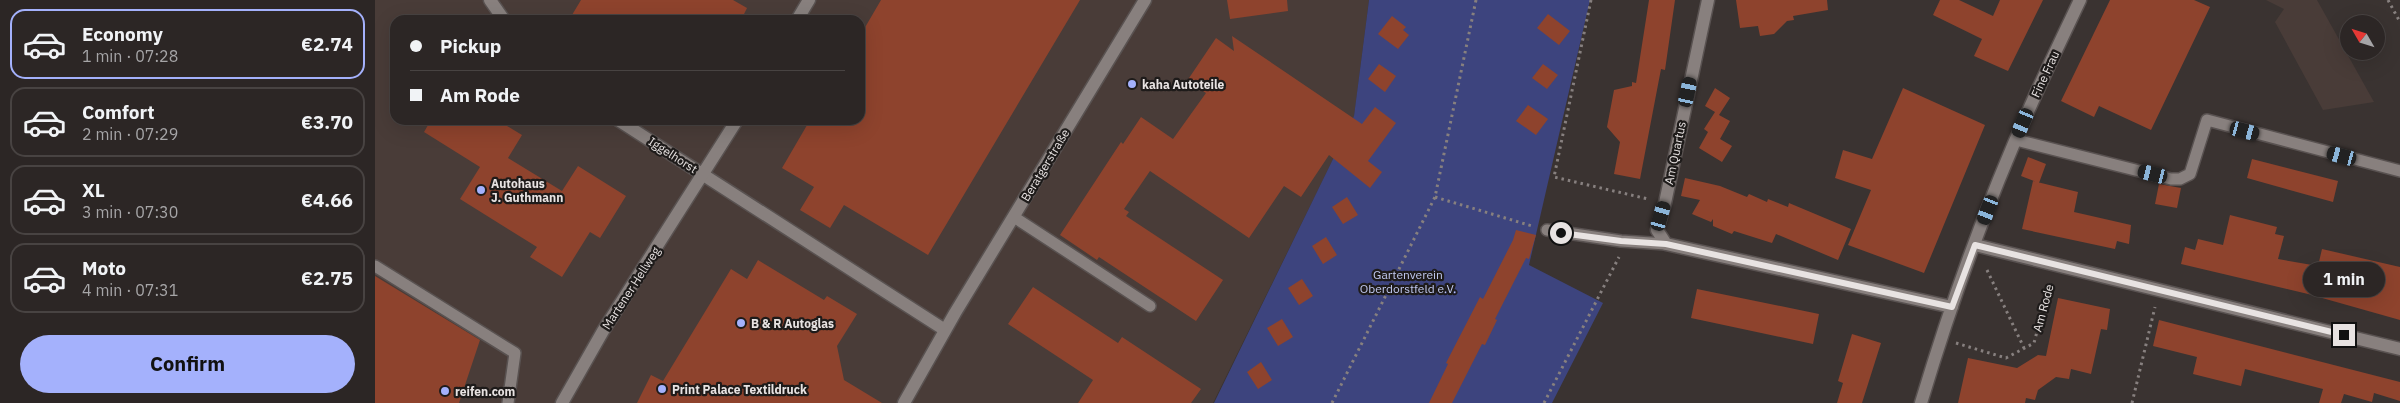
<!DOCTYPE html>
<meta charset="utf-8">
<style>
:root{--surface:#2c2625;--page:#383232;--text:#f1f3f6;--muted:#a6a5a7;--line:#484342;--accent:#a4b1fc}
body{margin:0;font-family:"IBM Plex Sans",sans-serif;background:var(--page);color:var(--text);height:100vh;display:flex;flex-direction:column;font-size:19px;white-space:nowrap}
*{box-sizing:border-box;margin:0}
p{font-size:16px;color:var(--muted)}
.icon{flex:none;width:28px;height:28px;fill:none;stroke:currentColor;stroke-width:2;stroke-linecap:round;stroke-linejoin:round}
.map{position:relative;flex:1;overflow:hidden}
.drawer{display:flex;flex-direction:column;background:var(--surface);width:375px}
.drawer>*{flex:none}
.banner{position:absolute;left:15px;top:15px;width:475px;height:110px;border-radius:15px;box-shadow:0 5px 20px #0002,0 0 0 1px var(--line);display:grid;align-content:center;height:110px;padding:0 20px;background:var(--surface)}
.needle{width:32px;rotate:309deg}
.controls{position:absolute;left:1965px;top:15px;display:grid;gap:10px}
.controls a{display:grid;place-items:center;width:45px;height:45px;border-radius:50%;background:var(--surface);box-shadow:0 5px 20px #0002,0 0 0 1px var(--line);font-size:25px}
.end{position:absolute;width:22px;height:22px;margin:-11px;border:6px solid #e8e3e2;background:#111;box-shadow:0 0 0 2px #111}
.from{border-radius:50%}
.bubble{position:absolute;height:35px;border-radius:18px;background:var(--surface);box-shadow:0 5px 20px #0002,0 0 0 1px var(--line);font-size:16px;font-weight:700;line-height:35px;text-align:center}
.car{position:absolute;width:15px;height:30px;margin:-15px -8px;border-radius:6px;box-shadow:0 0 4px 1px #0007;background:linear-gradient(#222 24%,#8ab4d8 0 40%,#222 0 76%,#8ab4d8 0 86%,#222 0)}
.banner b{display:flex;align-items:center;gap:18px;height:48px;font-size:19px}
.banner b+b{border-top:1px solid var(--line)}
.banner i{width:12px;height:12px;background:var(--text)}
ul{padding:9px 0 0;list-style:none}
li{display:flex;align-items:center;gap:15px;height:70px;margin:0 10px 8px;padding:0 10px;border:2px solid var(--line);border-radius:15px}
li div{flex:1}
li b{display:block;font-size:19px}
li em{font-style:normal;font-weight:700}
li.on{border-color:var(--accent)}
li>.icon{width:45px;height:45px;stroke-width:1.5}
.cta{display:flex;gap:10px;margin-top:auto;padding:10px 20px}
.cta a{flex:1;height:58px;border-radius:30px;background:var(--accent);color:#111;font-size:20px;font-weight:700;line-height:58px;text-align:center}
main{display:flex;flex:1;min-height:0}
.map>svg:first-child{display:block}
.built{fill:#493c38;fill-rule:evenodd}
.green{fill:#3d447e}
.building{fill:#8e432d}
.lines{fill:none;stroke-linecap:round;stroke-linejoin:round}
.service-casing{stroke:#595251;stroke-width:14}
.minor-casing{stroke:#595251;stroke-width:15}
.tertiary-casing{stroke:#595251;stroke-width:15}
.path{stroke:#87807f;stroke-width:3;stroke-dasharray:2.5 4;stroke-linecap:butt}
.service{stroke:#88807e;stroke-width:11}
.minor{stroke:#88807e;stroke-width:12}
.tertiary{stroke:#88807e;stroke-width:12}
.route{stroke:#e8e3e2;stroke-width:6}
.poi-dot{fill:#a4b1fc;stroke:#1e1b1a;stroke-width:2}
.labels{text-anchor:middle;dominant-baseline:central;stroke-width:4.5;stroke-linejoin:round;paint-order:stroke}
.street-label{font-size:12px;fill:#e8e3e2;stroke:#1e1b1a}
.poi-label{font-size:12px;font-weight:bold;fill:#e8e3e2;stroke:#1e1b1a;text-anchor:start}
.park-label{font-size:12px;fill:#c2caf1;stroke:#1e1b1a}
</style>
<main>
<section class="drawer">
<ul>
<li class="on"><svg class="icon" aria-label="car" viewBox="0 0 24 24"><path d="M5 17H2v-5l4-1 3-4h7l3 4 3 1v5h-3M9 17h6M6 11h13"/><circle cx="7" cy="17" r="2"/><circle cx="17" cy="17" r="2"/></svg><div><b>Economy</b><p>1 min · 07:28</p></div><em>€2.74</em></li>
<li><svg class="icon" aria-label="car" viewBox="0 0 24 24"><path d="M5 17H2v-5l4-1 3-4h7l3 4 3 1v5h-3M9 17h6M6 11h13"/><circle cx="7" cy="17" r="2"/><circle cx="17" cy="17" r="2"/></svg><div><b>Comfort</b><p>2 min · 07:29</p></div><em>€3.70</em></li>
<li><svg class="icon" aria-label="car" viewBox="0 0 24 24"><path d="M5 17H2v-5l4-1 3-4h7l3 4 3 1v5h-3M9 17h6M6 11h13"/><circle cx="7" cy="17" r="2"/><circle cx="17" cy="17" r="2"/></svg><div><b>XL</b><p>3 min · 07:30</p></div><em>€4.66</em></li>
<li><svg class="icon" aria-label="car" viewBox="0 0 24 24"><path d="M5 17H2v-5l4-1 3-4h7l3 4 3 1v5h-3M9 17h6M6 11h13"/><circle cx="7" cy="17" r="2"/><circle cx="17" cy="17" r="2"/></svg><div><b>Moto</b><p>4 min · 07:31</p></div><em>€2.75</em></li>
</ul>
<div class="cta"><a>Confirm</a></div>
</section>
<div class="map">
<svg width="2025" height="403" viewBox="0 0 2025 403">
<rect width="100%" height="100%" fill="#3a3331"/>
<path class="built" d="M 0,0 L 994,0 L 979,117 L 838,403 L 0,403 ZM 20,20 L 485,20 L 485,120 L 20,120 Z
M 1891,0 L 1942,0 L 1999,102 L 1948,110 L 1900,22 L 1909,9 Z"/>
<path class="green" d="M 994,0 L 1215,0 L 1154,265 L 1228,303 L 1177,403 L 839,403 L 979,116 Z"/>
<path class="building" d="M 206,0 L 358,0 L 372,8 L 366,20 L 194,20 Z
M 506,0 L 705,0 L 553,255 L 469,205 L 455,228 L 425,210 L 439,187 L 407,168 L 435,120 L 485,120 L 485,36 Z
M 852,0 L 912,0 L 913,11 L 855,19 Z
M 1274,0 L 1300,0 L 1290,70 L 1286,69 L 1265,179 L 1239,174 L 1245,142 L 1232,127 L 1239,90 L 1257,86 L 1257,82 L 1261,83 Z
M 1361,0 L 1452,0 L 1453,10 L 1418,16 L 1419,20 L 1412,21 L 1399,34 L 1385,36 L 1383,26 L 1365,28 Z
M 1565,0 L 1584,0 L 1618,16 L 1625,0 L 1668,0 L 1633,71 L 1599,56 L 1607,39 L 1558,15 Z
M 1735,0 L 1819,0 L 1835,7 L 1776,130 L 1724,106 L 1719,117 L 1686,101 Z
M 1173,14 L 1195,31 L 1184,45 L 1162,28 Z
M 1017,16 L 1031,27 L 1028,30 L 1034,35 L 1023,49 L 1003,34 Z
M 857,36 L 987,124 L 1000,107 L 1021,123 L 993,161 L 1007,172 L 995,188 L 954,155 L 926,197 L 909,186 L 874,238 L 775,171 L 749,209 L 754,212 L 751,216 L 848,280 L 821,321 L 724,257 L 722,260 L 685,235 L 746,142 L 748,144 L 766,117 L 798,139 L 831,93 L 812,81 L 841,38 L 859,51 Z
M 1004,64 L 1021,76 L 1010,92 L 993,79 Z
M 1168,64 L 1183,75 L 1172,89 L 1157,78 Z
M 1340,88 L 1355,98 L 1344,115 L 1355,121 L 1345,139 L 1357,146 L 1347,162 L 1324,148 L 1333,132 L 1329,129 L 1340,112 L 1330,106 Z
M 1528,88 L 1610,125 L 1549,273 L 1473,245 L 1496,190 L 1460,178 L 1468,150 L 1497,159 Z
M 1153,105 L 1173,119 L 1161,135 L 1141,121 Z
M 56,120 L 122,120 L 147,135 L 133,158 L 187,191 L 203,166 L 251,196 L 225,238 L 215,232 L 187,277 L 155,257 L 162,247 L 85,199 L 105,167 L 49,132 Z
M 1653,157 L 1671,164 L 1664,183 L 1646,176 Z
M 1877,159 L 1963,181 L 1958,202 L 1872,178 Z
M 1310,178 L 1345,186 L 1372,197 L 1374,194 L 1392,202 L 1393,199 L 1413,207 L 1414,203 L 1476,229 L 1463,260 L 1401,234 L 1397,243 L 1359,231 L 1357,234 L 1338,226 L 1338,219 L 1336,222 L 1317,214 L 1325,200 L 1306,196 Z
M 1658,181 L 1703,192 L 1699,212 L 1756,225 L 1754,244 L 1742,241 L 1740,249 L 1647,229 Z
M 1784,184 L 1806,188 L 1802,208 L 1780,204 Z
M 972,197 L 983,215 L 968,224 L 957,207 Z
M 1855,215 L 1902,227 L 1900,234 L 1909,236 L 1903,259 L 1943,266 L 1947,249 L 2025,267 L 2025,320 L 1933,294 L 1806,264 L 1810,247 L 1820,250 L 1823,239 L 1848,245 Z
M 1141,230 L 1161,235 L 1154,259 L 1151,258 L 1120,319 L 1122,320 L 1110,345 L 1107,344 L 1077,403 L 1054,403 L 1073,364 L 1071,363 L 1105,297 L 1108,299 L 1138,240 Z
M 951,237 L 962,255 L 948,264 L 937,246 Z
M 383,260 L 449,300 L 452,296 L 482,314 L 462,346 L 469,380 L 507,403 L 262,403 L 276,375 L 288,381 L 356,269 L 372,279 Z
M 0,276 L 105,340 L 84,403 L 0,403 Z
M 927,279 L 938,296 L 924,305 L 913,288 Z
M 658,287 L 743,343 L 747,337 L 826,389 L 816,403 L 703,403 L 718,380 L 633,324 Z
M 1322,289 L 1444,314 L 1438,344 L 1316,318 Z
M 1683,298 L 1735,309 L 1732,330 L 1726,329 L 1716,374 L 1696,369 L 1694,379 L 1681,377 L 1663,390 L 1660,400 L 1651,398 L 1650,403 L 1583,403 L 1593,358 L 1642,368 L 1663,355 L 1671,356 Z
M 907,319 L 918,337 L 903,346 L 892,328 Z
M 1784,320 L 2025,382 L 2025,401 L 1999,393 L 1997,402 L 1969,394 L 1966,403 L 1944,403 L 1948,389 L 1870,369 L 1866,386 L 1818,374 L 1822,357 L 1778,346 Z
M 1477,334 L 1506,343 L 1487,403 L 1462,403 L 1468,383 L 1463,381 Z
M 886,362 L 897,380 L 883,389 L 872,372 Z"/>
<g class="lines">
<defs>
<path id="service" d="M 1641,140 L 1796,179 L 1805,179 L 1815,174 L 1832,120 L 2025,171
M 639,217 L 775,306
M 1172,230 L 1246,241 L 1291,244
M 0,266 L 140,353 L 133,403"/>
<path id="minor" d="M 115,0 L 129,20
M 1333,0 L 1290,203 L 1282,230 L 1291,244 L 1577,307
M 243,120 L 570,330
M 1600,245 L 2025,349
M 529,403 L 580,313 L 770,0
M 1546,403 C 1576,303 1612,202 1655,107 C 1671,71 1688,36 1705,0"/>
<path id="tertiary" d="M 422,20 L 434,0
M 187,403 L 228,331 L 362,120"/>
</defs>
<use href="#service" class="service-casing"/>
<use href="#minor" class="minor-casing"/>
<use href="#tertiary" class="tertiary-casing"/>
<path class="path" d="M 1216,0 L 1179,177 L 1273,199
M 2013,0 L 2025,22
M 1060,197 L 1157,226
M 1612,270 L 1649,348
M 1581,343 L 1631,358 L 1659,343 L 1675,282
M 957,403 L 1060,197 L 1101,0
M 1169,403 L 1244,257
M 1757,403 L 1780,307"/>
<use href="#service" class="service"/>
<use href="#minor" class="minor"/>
<use href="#tertiary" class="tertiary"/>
</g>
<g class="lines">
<path class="route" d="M 1186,233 L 1246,241 L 1291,244 L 1577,307 L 1600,245 L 1969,335"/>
</g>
<g class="poi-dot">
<circle cx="757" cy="84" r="5"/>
<circle cx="106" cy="190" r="5"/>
<circle cx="366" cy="323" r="5"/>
<circle cx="287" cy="389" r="5"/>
<circle cx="70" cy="391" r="5"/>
</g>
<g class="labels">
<g class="street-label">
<text transform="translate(1670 74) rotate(-65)">Fine Frau</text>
<text transform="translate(1300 153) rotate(-78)">Am Quartus</text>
<text transform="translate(298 155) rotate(33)">Iggelhorst</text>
<text transform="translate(670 165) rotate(-59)">Beratgerstraße</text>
<text transform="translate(256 288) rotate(-57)">Martener Hellweg</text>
<text transform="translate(1668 308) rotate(-75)">Am Rode</text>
</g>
<g class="poi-label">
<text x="767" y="84">kaha Autoteile</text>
<text x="116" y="183">Autohaus<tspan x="116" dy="14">J. Guthmann</tspan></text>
<text x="376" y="323">B &amp; R Autoglas</text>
<text x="297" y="389">Print Palace Textildruck</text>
<text x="80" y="391">reifen.com</text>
</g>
<g class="park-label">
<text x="1033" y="274">Gartenverein<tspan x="1033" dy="14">Oberdorstfeld e.V.</tspan></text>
</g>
</g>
</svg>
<div class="controls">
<a><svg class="needle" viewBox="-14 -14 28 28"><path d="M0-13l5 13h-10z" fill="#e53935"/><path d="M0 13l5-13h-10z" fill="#a6a5a7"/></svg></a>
</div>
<i class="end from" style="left:1186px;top:233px"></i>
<i class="end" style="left:1969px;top:335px"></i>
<div class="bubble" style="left:1928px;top:262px;width:82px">1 min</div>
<i class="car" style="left:1313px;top:92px;rotate:12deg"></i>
<i class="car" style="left:1648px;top:123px;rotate:203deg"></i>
<i class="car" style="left:1870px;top:131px;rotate:105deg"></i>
<i class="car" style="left:1967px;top:156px;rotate:285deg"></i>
<i class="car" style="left:1778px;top:174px;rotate:284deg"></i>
<i class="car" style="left:1613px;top:210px;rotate:201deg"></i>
<i class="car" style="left:1286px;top:216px;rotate:16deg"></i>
<div class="banner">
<b><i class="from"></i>Pickup</b>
<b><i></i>Am Rode</b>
</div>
</div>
</main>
